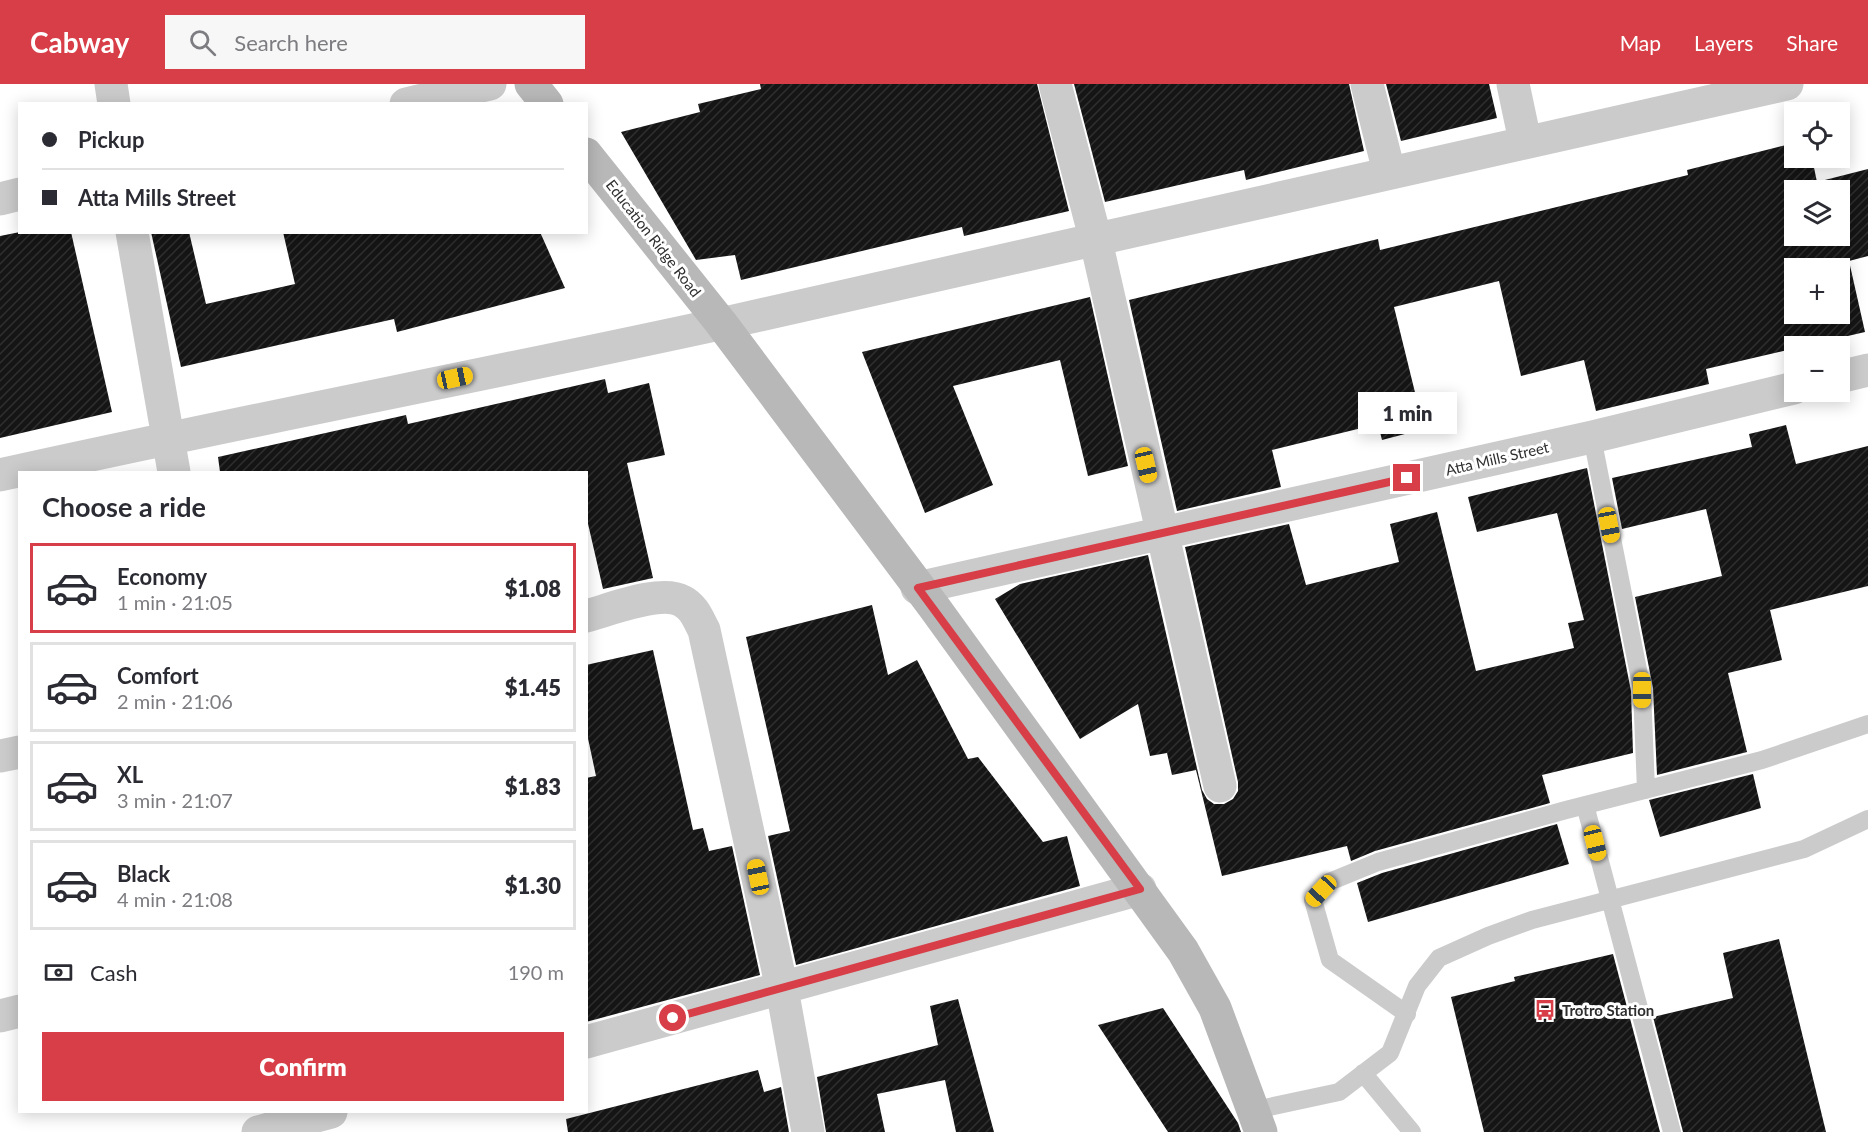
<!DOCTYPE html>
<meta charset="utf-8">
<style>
:root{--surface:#fff;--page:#f7f7f7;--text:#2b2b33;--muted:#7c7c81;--line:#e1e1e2;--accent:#d73e47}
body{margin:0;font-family:Lato,sans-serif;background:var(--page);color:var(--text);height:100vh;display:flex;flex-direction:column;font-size:22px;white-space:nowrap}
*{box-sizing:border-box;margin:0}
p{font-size:20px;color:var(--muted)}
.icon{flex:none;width:33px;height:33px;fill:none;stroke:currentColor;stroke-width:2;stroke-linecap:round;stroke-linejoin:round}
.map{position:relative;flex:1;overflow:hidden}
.sheet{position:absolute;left:18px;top:387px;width:570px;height:642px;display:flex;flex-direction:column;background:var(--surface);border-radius:0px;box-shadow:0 3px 15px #0003}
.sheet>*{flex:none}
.top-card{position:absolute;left:18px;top:18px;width:570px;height:132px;border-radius:0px;box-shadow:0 3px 15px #0003;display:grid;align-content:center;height:132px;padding:0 24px;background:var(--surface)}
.buttons{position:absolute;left:1784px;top:18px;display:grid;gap:12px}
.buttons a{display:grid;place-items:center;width:66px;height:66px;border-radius:0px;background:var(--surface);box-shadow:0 3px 15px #0003;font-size:30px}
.end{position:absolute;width:27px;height:27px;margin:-14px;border:8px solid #d73e47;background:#fff;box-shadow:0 0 0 3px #fff}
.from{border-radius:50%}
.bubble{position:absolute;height:42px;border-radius:0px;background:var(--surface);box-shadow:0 3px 15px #0003;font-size:20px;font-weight:800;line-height:42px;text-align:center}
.car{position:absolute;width:18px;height:36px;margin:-18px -9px;border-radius:8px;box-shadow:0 0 4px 2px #0007;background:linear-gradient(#f5c518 24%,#345 0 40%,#f5c518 0 76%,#345 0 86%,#f5c518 0)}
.top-card b{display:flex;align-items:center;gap:21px;height:57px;font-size:22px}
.top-card b+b{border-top:2px solid var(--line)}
.top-card i{width:15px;height:15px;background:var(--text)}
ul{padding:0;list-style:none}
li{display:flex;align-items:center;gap:18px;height:90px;margin:0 12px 9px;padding:0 12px;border:3px solid var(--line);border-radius:0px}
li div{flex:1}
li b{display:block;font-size:22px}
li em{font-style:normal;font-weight:800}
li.active{border-color:var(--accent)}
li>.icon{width:54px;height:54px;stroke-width:1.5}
h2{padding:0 24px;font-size:27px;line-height:72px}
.pay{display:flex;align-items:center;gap:15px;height:66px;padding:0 24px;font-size:22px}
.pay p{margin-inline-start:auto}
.action{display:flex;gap:12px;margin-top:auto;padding:12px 24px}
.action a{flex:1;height:69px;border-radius:0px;background:var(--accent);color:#fff;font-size:24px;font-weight:800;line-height:69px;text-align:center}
header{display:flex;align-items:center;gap:36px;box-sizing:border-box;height:84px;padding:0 30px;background:var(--accent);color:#fff}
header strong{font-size:28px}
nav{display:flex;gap:33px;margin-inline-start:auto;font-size:21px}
.search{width:420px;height:54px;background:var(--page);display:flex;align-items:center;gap:15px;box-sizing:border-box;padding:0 21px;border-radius:0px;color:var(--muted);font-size:22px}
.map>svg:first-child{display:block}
.building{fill:url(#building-hatch);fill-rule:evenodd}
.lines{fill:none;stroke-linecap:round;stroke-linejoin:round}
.lane{stroke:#cbcbcb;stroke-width:18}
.street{stroke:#cbcbcb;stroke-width:33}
.secondary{stroke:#b8b8b8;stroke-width:33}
.route{stroke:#d73e47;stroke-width:8}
.labels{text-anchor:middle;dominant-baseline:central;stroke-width:6;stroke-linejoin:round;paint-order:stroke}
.street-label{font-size:15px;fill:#2e2e2e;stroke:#fff}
.poi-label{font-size:15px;font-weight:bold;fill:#2e2e2e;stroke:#fff;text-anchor:start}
</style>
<header>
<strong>Cabway</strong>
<div class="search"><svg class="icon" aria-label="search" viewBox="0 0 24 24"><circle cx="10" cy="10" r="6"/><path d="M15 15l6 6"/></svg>Search here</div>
<nav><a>Map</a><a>Layers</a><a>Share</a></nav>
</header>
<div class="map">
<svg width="1868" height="1048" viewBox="0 0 1868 1048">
<defs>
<pattern id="building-hatch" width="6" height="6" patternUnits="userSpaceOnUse" patternTransform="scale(1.5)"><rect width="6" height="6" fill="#151515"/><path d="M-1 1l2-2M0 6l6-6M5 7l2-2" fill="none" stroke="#2f2f2f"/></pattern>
</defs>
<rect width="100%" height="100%" fill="#fff"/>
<path class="building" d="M 760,0 L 1037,0 L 1069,127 L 964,152 L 962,143 L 741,196 L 735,171 L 696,176 L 621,48 L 700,28 L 698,20 L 761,5 Z
M 1074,0 L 1349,0 L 1364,67 L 1246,96 L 1244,86 L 1105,118 Z
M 1386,0 L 1489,0 L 1497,34 L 1401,57 Z
M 1794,59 L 1794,74 L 1812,74 L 1817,98 L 1868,85 L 1868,172 L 1849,177 L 1865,248 L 1706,285 L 1709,300 L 1596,327 L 1584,276 L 1521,292 L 1499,197 L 1394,223 L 1424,345 L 1382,356 L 1378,340 L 1272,366 L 1281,403 L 1177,427 L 1129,216 L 1378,155 L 1380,166 L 1688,91 L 1687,86 ZM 1794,106 L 1839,106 L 1839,152 L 1794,152 ZM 1794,184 L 1839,184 L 1839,230 L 1794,230 Z
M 20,148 L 71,148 L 112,328 L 0,354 L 0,152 Z
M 151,148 L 189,148 L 206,220 L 295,200 L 283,148 L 540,148 L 565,204 L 397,248 L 394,235 L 181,283 Z
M 1090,213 L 1128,382 L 1088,392 L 1060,276 L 953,302 L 993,401 L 925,429 L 862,268 Z
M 605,295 L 608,309 L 649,299 L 665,371 L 627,379 L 653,494 L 603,505 L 586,431 L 586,388 L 220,388 L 218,373 L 406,331 L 408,340 Z
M 1786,341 L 1796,380 L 1868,362 L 1868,502 L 1770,526 L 1782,576 L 1728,589 L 1747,668 L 1657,691 L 1653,604 L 1635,513 L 1722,492 L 1706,425 L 1622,445 L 1612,394 L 1752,363 L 1749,350 Z
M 1587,384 L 1631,607 L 1633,669 L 1542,691 L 1550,719 L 1375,767 L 1351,777 L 1347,762 L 1222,792 L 1196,686 L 1172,691 L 1167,669 L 1150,672 L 1138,620 L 1080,655 L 995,515 L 1020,500 L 1148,471 L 1202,706 L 1207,715 L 1214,720 L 1224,720 L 1233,715 L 1238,707 L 1238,698 L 1185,463 L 1289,440 L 1306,501 L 1399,478 L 1390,440 L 1437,428 L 1476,587 L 1574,564 L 1568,539 L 1584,536 L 1557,429 L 1477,448 L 1468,413 Z
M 872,521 L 888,591 L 917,576 L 968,675 L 978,673 L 1043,758 L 1067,752 L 1080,802 L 796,881 L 768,752 L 790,747 L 746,553 Z
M 653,566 L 693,746 L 703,744 L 709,767 L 732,762 L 760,891 L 586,938 L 586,694 L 596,692 L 586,645 L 586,581 Z
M 1753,690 L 1761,724 L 1660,753 L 1649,716 Z
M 1557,740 L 1569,780 L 1368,838 L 1357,799 L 1382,789 Z
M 1779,855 L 1826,1048 L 1683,1048 L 1653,933 L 1733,914 L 1723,869 Z
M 1613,870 L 1660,1048 L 1484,1048 L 1451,913 L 1515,897 L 1514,893 Z
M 958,915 L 994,1048 L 956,1048 L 945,996 L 877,1010 L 885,1048 L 826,1048 L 817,993 L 938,961 L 930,922 Z
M 1163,924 L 1238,1039 L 1241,1048 L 1168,1048 L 1098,941 Z
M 758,986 L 764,1008 L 781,1003 L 789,1048 L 568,1048 L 566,1035 Z"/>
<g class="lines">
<path class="lane" d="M 1592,353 L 1642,606 L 1646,706
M 1585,721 L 1672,1048
M 1407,930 L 1330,876 L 1313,816 L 1329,798 L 1378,778 L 1566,726 L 1762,676 L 1868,640
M 1363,989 L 1412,1048
M 1255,1026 L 1339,1008 L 1390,969 L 1417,902 L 1439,874 L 1488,852 L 1532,836 L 1804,765 L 1868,735"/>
<path class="street" d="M 111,0 L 114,20
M 1055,0 L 1096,157 L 1220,702
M 1367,0 L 1389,88
M 1513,0 L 1525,57
M 406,20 L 490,0
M 0,115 L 20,110
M 132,148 L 174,388
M 1839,293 L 1868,286
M 0,391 C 242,337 486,291 729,238 C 1082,160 1434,76 1787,0
M 917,504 L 1592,353 L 1794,304
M 586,532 C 609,526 661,505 682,517 C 694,523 698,535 704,546 L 782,905 L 808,1048
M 0,672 L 20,668
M 0,932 L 20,927
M 586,958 L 1140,805
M 258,1048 L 331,1028"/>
<path class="secondary" d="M 531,0 L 547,20
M 586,70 L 721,239 L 934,523 L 1183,867 L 1215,924 L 1261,1048"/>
</g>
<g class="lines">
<path class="route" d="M 673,934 L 1140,805 L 918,504 L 1407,394"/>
</g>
<defs>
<symbol id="bus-bare" viewBox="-9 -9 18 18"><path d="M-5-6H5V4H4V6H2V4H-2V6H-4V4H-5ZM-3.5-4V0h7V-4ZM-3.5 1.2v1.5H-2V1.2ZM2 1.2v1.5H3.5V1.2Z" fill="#d73e47" stroke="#fff" stroke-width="2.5" paint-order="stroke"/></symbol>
</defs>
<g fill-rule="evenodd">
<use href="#bus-bare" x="1530" y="911" width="30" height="30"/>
</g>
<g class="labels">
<g class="street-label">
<text transform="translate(654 154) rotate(52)">Education Ridge Road</text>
<text transform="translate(1497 374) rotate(-13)">Atta Mills Street</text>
</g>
<g class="poi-label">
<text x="1562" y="926">Trotro Station</text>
</g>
</g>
</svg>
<div class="buttons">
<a><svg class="icon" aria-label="locate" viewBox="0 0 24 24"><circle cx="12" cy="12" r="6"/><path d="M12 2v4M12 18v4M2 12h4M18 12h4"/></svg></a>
<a><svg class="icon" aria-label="layers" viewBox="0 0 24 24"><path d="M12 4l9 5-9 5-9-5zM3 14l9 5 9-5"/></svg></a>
<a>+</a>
<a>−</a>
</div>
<i class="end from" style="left:673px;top:934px"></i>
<i class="end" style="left:1407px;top:394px"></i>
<div class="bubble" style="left:1358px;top:308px;width:99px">1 min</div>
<i class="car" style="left:455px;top:294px;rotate:78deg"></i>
<i class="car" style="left:1146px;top:381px;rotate:167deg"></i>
<i class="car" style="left:1609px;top:441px;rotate:169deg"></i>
<i class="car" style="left:1642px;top:606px;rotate:180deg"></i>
<i class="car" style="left:1595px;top:759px;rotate:166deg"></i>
<i class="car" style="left:758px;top:793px;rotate:348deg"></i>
<i class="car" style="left:1321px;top:807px;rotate:223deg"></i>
<div class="top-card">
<b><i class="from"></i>Pickup</b>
<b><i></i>Atta Mills Street</b>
</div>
<section class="sheet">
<h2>Choose a ride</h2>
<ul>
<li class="active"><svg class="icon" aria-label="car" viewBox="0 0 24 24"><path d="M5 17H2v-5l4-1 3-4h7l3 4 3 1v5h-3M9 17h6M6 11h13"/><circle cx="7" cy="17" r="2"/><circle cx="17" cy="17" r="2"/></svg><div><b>Economy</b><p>1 min · 21:05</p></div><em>$1.08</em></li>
<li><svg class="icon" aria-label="car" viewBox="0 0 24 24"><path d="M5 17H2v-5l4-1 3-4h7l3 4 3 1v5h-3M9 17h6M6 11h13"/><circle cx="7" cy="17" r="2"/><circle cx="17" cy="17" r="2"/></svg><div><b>Comfort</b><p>2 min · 21:06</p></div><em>$1.45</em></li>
<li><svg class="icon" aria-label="car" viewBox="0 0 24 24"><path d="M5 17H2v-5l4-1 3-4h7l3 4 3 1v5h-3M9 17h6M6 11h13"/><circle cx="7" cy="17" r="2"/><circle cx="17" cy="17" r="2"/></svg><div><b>XL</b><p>3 min · 21:07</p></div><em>$1.83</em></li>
<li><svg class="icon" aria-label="car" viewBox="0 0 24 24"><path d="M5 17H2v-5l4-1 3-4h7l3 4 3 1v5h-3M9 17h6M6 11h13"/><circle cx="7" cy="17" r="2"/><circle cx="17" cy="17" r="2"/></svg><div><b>Black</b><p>4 min · 21:08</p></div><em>$1.30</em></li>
</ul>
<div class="pay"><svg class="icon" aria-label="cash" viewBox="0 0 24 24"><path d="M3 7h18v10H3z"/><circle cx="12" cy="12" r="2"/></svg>Cash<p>190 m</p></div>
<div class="action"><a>Confirm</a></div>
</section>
</div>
